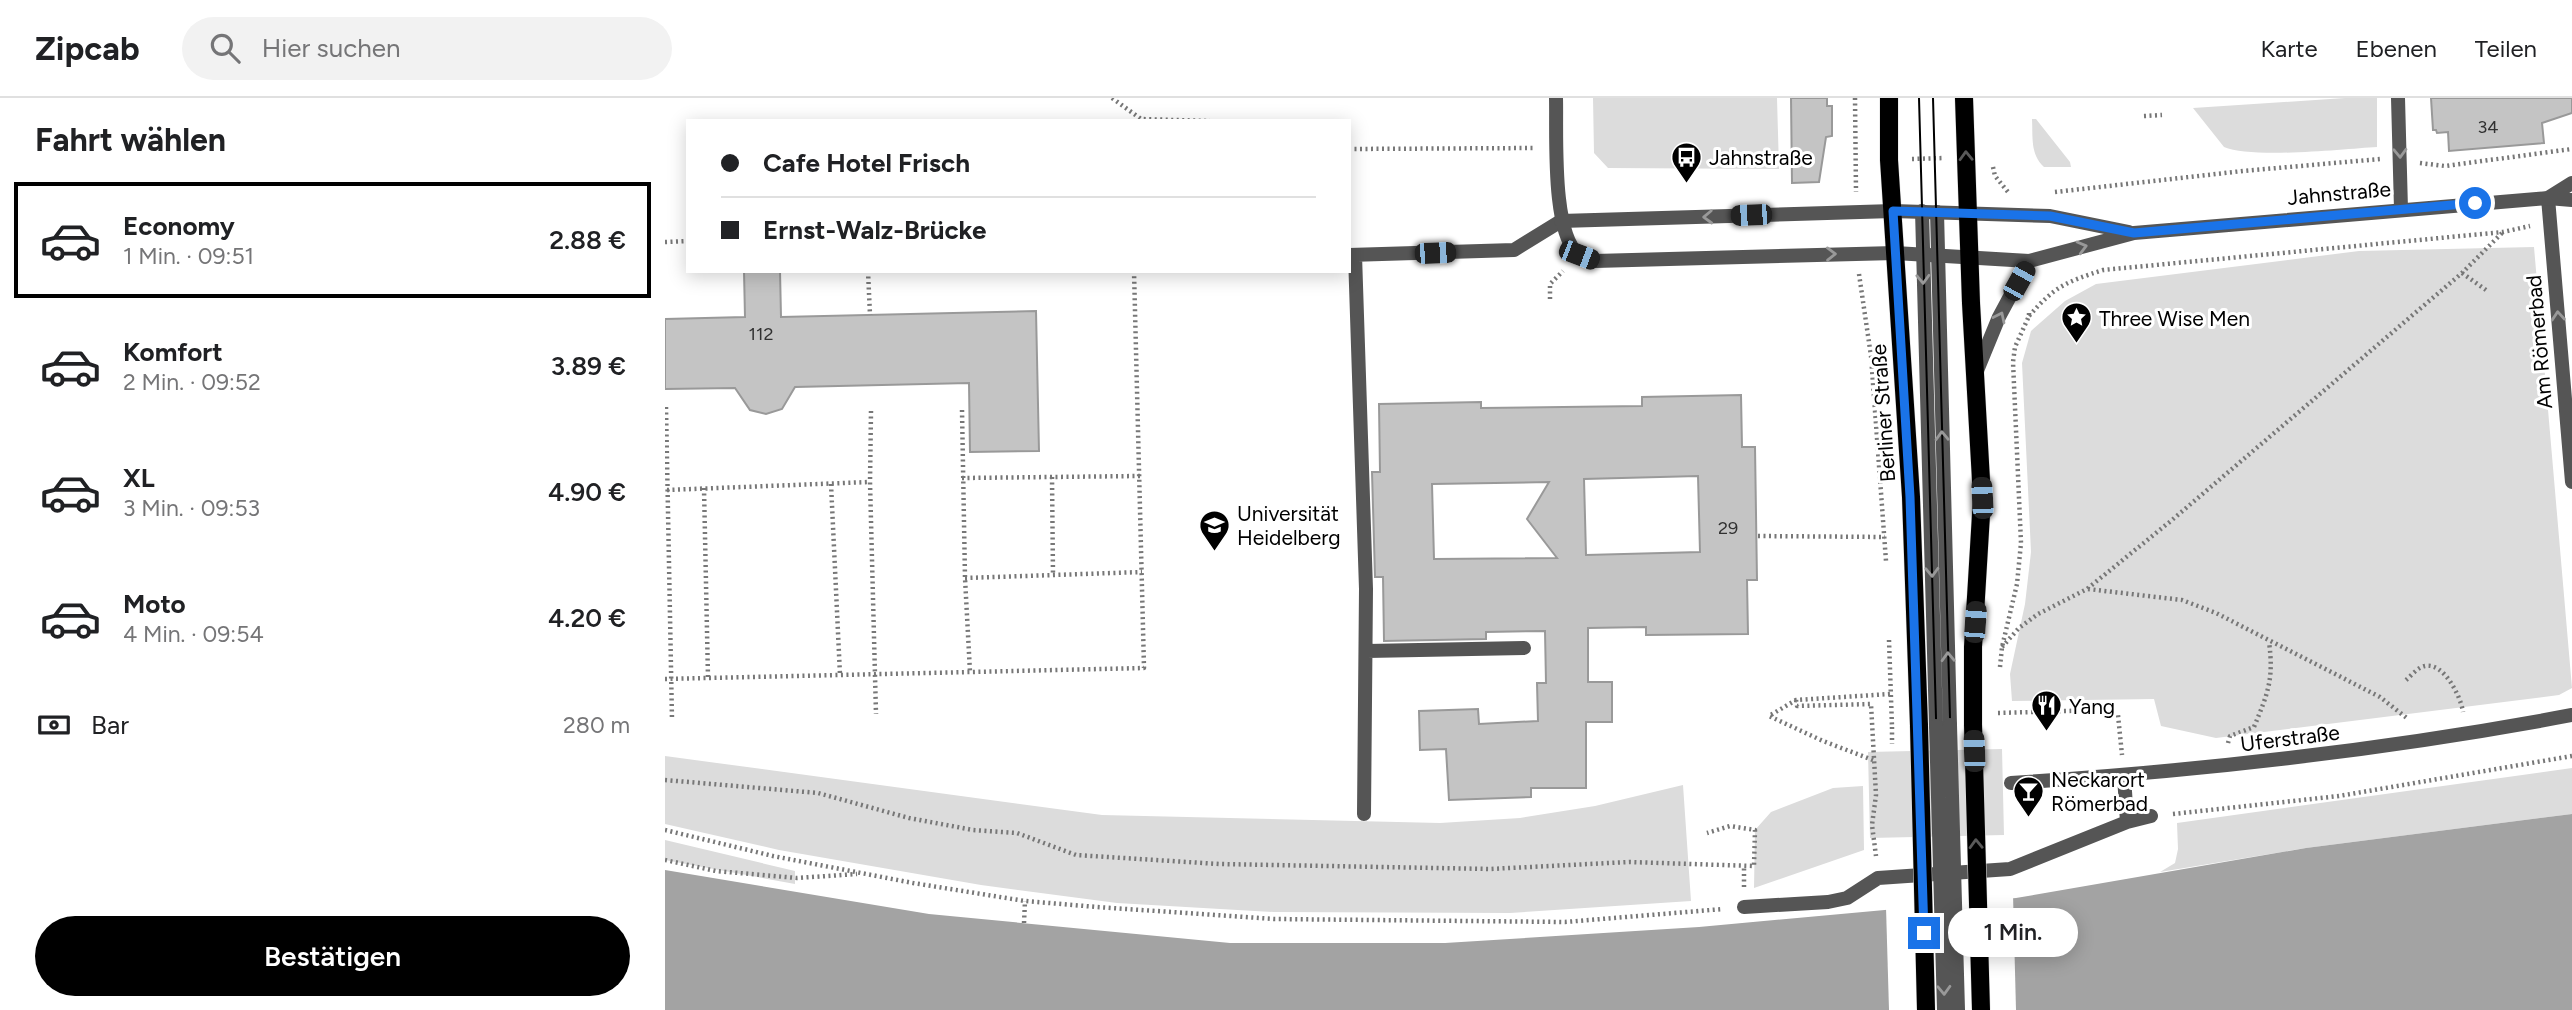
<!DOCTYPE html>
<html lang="de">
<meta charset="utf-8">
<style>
:root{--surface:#fff;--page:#f2f2f2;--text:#202124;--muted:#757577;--line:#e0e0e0;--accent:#000}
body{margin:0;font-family:Figtree,sans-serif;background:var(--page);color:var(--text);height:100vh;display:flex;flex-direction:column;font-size:26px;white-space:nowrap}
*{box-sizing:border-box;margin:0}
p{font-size:23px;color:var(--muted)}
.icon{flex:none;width:38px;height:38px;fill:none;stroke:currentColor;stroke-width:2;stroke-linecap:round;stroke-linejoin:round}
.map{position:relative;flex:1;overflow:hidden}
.drawer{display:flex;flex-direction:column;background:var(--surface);width:665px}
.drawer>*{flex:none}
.top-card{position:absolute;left:21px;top:21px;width:665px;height:154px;border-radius:0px;box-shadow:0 4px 18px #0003;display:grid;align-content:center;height:154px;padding:0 35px;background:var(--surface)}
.end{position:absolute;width:32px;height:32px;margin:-16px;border:9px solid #1a73e8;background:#fff;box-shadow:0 0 0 4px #fff}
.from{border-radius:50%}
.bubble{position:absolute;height:49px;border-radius:24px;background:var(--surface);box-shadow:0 4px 18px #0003;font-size:23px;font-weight:600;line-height:49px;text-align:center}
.car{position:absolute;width:21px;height:42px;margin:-21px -10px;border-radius:9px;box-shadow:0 0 5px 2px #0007;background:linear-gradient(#222 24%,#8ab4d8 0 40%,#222 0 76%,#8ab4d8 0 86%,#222 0)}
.top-card b{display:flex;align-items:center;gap:24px;height:66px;font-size:26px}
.top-card b+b{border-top:2px solid var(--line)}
.top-card i{width:18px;height:18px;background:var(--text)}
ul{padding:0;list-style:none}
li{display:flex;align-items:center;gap:21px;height:116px;margin:0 14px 10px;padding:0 21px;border:4px solid transparent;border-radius:0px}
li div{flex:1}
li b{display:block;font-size:26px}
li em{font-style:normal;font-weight:600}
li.on{border-color:var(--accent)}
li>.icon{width:63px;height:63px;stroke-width:1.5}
h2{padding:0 35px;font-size:32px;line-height:84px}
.pay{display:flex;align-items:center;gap:18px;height:77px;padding:0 35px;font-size:26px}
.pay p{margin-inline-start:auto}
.primary-button{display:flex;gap:14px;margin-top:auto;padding:14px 35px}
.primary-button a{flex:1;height:80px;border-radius:42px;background:var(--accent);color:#fff;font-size:28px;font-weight:600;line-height:80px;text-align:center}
header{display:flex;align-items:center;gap:42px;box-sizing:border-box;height:98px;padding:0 35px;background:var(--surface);border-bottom:2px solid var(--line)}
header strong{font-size:33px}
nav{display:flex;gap:38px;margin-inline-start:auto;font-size:24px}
.search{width:490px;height:63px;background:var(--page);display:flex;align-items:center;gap:18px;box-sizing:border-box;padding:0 24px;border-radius:38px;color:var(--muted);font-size:26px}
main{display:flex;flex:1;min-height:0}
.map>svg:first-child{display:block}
.green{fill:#dcdcdc}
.water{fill:#a3a3a3}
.pier{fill:#fff}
.building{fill:#c4c4c4;stroke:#999;stroke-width:2;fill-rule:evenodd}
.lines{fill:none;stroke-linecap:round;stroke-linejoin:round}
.primary-casing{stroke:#dbdbdb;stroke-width:19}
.path{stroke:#777;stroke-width:4.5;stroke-dasharray:2 3.5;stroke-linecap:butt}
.service{stroke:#555;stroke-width:14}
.minor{stroke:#555;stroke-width:14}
.tertiary{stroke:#555;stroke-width:14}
.primary{stroke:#000;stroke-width:18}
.tram{stroke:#000;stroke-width:2}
.primary-bridge-casing{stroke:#dbdbdb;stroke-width:19;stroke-linecap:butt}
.path-bridge{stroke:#777;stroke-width:4.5;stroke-dasharray:2 3.5;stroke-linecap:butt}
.service-bridge{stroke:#555;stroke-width:14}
.primary-bridge{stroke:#000;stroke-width:18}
.oneway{stroke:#999}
.oneway2{stroke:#595959}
.route{stroke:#1a73e8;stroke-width:9}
.labels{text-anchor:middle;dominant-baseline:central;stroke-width:6;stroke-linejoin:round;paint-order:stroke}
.number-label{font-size:18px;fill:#313131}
.poi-label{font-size:21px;fill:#000;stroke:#fff;text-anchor:start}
.street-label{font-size:21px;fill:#000;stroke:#fff}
</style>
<header>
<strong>Zipcab</strong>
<div class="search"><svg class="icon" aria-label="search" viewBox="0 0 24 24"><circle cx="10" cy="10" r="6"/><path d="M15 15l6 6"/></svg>Hier suchen</div>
<nav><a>Karte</a><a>Ebenen</a><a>Teilen</a></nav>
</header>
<main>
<section class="drawer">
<h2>Fahrt wählen</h2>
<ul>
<li class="on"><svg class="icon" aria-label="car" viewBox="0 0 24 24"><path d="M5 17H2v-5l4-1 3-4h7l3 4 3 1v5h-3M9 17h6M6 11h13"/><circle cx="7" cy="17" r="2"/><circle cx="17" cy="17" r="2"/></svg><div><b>Economy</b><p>1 Min. · 09:51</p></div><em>2.88 €</em></li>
<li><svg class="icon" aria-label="car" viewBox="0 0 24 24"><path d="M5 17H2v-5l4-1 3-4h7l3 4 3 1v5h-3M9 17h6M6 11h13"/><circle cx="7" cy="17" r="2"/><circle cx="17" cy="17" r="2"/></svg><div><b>Komfort</b><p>2 Min. · 09:52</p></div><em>3.89 €</em></li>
<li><svg class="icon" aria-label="car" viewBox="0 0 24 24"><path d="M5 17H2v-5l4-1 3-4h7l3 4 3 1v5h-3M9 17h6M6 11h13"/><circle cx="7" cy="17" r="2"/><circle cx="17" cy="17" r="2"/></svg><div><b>XL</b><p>3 Min. · 09:53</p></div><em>4.90 €</em></li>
<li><svg class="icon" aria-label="car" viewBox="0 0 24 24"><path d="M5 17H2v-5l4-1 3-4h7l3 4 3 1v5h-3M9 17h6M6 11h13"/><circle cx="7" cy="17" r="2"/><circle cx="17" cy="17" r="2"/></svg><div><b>Moto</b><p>4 Min. · 09:54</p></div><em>4.20 €</em></li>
</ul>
<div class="pay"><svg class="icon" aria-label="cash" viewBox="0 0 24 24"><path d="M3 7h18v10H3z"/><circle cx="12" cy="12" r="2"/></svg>Bar<p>280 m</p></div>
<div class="primary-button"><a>Bestätigen</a></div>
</section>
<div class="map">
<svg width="1907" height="912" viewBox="0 0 1907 912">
<rect width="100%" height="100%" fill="#fff"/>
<path class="green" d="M 928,0 L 1112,0 L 1114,71 L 943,70 L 929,55 Z
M 1680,0 L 1712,0 L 1712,49 C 1678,51 1587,61 1559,49 L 1528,10 Z
M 1367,21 L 1371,21 L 1405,64 L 1406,69 L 1379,69 C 1365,56 1368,39 1367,21 Z
M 1869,149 L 1907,590 L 1894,597 L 1551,640 L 1496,628 L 1489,601 L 1347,603 L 1345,576 L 1360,506 L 1366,454 L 1357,265 L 1366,233 L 1400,203 L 1431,186 L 1694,153 Z
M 1337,651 L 1339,737 L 1205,740 L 1203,654 Z
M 0,658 L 437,717 L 775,725 L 855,720 L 930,708 L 1018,687 L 1026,803 L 845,815 L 609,814 L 452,805 L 316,787 L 114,752 L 0,726 Z
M 1907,670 L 1907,716 L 1641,750 L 1495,774 L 1510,765 L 1513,751 L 1512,725 Z
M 1198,688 L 1199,752 L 1089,790 L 1090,732 L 1106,714 L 1168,690 Z
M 0,742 L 130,773 L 130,786 L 0,762 Z"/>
<path class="water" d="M 1907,716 L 1907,912 L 0,912 L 0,772 L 264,816 L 565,845 L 780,845 L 1034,829 L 1351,800 L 1641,750 Z"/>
<path class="pier" d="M 1348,797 L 1351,912 L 1224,912 L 1221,809 Z"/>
<path class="building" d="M 1126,0 L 1162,0 L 1162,8 L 1167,8 L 1167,38 L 1161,39 L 1154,84 L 1127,85 Z
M 1766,0 L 1907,0 L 1907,15 L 1877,25 L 1879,45 L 1784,53 L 1783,34 L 1772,35 L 1771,32 L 1768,32 Z
M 79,173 L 115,173 L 116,219 L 371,213 L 374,353 L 305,354 L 304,285 L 130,289 L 117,311 L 101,316 L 85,312 L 70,290 L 0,291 L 0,221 L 80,219 Z
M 1076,297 L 1077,349 L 1090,349 L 1092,482 L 1082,482 L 1083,536 L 981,537 L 981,529 L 923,530 L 923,584 L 947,584 L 947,624 L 921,624 L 921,690 L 866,690 L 866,699 L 784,702 L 781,651 L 755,652 L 754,613 L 813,611 L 814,626 L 873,623 L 872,585 L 881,585 L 880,533 L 821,534 L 821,541 L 719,543 L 718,479 L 710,479 L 707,374 L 715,374 L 714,306 L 816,304 L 816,310 L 977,308 L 977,299 ZM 1033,378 L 1035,454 L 921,457 L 919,381 ZM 884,384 L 862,421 L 892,460 L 769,461 L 767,386 Z"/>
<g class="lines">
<defs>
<path id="primary" d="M 1224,0 L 1224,62 L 1246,399 L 1254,628
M 1299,0 L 1306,205 L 1317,400 L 1308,549 L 1308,627"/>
</defs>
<use href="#primary" class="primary-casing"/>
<path class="path" d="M 447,0 L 476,21 L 545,23
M 1190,0 L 1191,94
M 1479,18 L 1497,17
M 684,51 L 869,50
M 1247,61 L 1280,60
M 1755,65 L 1780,68 L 1907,51
M 1328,69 L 1330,78 L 1343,94
M 1390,94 L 1578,73 L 1715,61
M 0,144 L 23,143
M 203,173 L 205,217
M 1797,175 L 1821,192
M 1194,176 L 1206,258 L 1221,463
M 885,201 L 885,186 L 898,173
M 1364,218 C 1390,188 1401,184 1438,172 L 1838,134 L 1865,128
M 1,309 L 7,622
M 297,312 L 300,480 L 305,574
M 206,313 L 205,384 L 211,616
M 387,379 L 388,477
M 297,380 L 475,378
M 166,386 L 175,577
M 39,390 L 43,580
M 2,392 L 204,384
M 1093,438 L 1220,439
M 300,480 L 477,474
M 1423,491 L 1517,502 L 1551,515 L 1715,599 L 1743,621
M 1224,542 L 1227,629
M 1337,549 L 1354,530 L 1373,516 L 1422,491 L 1507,422 L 1797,175 L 1838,134
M 1335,569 L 1337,549 L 1352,486 L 1356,445 L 1348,264 L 1350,249 L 1364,218 L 1364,213
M 0,581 L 479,570 L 469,173
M 1741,582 C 1747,577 1753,569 1760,568 C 1779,564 1796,599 1798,614
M 1131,602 L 1132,608 L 1206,606 L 1211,697 L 1207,727 L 1211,758
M 1333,615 L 1435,612 L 1453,617 L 1457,657
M 1563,645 L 1565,638 L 1589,629 C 1603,595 1609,581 1604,544
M 1208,662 L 1158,643 L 1104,618 L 1131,602 L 1225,596
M 0,682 L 153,695 L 244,720 L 308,732 L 352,735 L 411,757 L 554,766 L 825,771 L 964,764 L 1089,768 L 1090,732 L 1065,728 L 1042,735
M 1508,716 L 1674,698 L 1907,658
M 0,732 L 108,758 L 248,785 L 360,803 L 432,809 L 610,821 L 900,824 L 1058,811
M 0,762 L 51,773 L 132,780 L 192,776
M 1079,789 L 1079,768
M 359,825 L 360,803"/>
<path class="service" d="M 1257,113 L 1271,628
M 1272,114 L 1285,627
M 684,157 L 849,152 L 896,123
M 690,157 L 701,491 L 699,716
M 702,553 L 859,550
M 1459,678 L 1462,724
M 1079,809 L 1163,804 L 1182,800 L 1213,780 L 1345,771 L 1462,724 L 1486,718"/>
<path class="minor" d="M 891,0 C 892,34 886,138 915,158 C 919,160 925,162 930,163 L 1230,155
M 1733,0 L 1736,111
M 1883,100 L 1907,384
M 896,123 L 1228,113
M 1346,685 C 1535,673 1721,652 1907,617"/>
<path class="tertiary" d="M 1883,100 L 1907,85
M 1228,113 L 1385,118 L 1464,134
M 1230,155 L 1364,163 L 1469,135 L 1883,100 L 1907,102
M 1311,275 L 1334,219 L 1364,163"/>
<use href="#primary" class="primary"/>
<path class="tram" d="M 1254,0 L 1279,912
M 1268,0 L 1293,912"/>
<defs>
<path id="primary-bridge" d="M 1308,627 L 1316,912
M 1254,628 L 1261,912"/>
</defs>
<use href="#primary-bridge" class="primary-bridge-casing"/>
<path class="path-bridge" d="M 1227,629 L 1227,646"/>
<path class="service-bridge" d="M 1285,627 L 1293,912
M 1271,628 L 1279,912"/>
<use href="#primary-bridge" class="primary-bridge"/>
</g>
<defs><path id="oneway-chevron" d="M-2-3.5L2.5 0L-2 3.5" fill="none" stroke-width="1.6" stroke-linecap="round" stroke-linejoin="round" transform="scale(1.75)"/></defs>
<g class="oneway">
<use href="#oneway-chevron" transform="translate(1735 55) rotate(88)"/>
<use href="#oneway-chevron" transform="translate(1043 119) rotate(178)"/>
<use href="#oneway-chevron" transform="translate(1417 149) rotate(-15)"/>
<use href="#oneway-chevron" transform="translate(1166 156) rotate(-1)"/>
<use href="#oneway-chevron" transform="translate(1258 181) rotate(88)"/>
<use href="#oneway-chevron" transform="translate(1893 218) rotate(-95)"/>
<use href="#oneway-chevron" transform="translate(1335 219) rotate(-64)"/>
<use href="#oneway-chevron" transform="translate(1277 338) rotate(-92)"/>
<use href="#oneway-chevron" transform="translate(1267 474) rotate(88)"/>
<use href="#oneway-chevron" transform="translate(1283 559) rotate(-92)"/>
<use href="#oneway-chevron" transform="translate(1279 892) rotate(88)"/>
</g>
<g class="oneway2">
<use href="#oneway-chevron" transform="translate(1301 58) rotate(-92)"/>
<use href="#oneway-chevron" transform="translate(1311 746) rotate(-92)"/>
</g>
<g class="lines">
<path class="route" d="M 1259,835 L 1245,399 L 1228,113 L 1385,118 L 1469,135 L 1810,105"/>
</g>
<defs>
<symbol id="bus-pin" viewBox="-11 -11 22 30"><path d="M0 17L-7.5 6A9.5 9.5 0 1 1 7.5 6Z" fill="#000" stroke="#fff"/><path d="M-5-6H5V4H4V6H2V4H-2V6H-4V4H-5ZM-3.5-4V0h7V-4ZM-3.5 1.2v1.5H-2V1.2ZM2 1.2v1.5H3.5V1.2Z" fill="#fff"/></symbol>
<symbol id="sight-pin" viewBox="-11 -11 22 30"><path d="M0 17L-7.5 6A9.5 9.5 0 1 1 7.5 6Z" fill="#000" stroke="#fff"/><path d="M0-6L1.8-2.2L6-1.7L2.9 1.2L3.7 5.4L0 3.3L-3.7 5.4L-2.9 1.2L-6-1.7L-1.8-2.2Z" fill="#fff"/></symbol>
<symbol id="university-pin" viewBox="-11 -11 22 30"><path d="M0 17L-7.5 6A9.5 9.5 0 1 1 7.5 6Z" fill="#000" stroke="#fff"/><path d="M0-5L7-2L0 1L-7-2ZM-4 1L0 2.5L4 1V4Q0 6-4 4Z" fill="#fff"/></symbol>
<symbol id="restaurant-pin" viewBox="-11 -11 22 30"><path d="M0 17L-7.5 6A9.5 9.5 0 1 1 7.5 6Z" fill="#000" stroke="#fff"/><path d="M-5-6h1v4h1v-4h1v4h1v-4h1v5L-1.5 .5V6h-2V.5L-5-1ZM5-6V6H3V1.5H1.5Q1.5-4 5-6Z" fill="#fff"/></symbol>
<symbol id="bar-pin" viewBox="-11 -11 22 30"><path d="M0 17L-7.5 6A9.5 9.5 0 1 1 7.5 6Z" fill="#000" stroke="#fff"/><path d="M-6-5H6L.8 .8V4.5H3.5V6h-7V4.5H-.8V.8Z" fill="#fff"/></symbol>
</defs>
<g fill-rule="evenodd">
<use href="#bus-pin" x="1004" y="42" width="35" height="47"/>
<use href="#sight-pin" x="1394" y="202" width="35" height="47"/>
<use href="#university-pin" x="532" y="410" width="35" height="47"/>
<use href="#restaurant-pin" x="1364" y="590" width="35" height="47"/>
<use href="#bar-pin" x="1346" y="676" width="35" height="47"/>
</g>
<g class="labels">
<g class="number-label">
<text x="1823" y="29">34</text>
<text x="96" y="236">112</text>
<text x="1063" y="430">29</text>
</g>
<g class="poi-label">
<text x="1044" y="59">Jahnstraße</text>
<text x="1434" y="220">Three Wise Men</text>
<text x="572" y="415">Universität<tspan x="572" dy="24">Heidelberg</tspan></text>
<text x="1404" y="608">Yang</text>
<text x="1386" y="681">Neckarort<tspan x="1386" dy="24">Römerbad</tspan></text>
</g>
<g class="street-label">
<text transform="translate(1674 95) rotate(-5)">Jahnstraße</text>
<text transform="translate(1874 244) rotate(-95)">Am Römerbad</text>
<text transform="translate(1218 315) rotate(-94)">Berliner Straße</text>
<text transform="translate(1625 640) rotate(-7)">Uferstraße</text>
</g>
</g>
</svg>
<i class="end from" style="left:1810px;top:105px"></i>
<i class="end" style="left:1259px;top:835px"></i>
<div class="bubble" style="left:1283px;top:810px;width:130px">1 Min.</div>
<i class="car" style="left:1086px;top:117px;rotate:268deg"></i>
<i class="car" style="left:770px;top:155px;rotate:88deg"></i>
<i class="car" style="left:914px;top:157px;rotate:111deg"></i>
<i class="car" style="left:1354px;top:183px;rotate:29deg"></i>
<i class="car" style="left:1317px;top:400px;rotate:357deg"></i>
<i class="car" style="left:1310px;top:524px;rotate:4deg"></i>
<i class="car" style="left:1309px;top:653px;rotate:358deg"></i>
<div class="top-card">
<b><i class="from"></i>Cafe Hotel Frisch</b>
<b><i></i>Ernst-Walz-Brücke</b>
</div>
</div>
</main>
